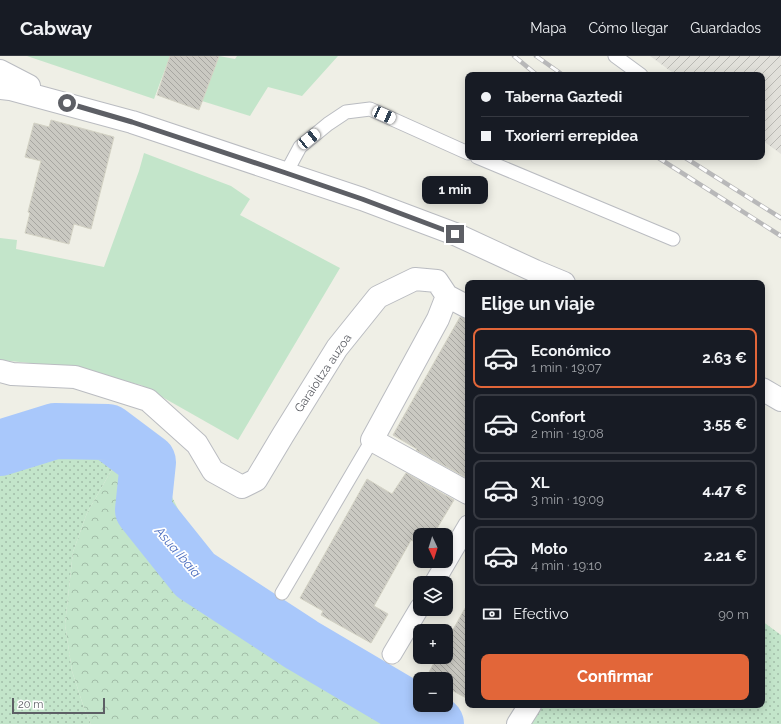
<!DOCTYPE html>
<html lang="es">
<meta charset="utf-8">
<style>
:root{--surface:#171b24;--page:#242831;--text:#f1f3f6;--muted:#9ea1a6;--line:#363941;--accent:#e26639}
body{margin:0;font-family:Raleway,sans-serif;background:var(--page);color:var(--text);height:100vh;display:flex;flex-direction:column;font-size:15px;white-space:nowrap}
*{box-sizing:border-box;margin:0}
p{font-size:13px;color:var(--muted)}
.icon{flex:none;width:22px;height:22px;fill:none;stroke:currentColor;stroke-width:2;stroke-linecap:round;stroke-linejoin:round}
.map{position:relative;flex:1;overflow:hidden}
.panel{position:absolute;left:465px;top:224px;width:300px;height:428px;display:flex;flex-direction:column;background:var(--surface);border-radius:8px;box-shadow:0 2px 10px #0003}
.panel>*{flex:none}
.banner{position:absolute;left:465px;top:16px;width:300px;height:88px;border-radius:8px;box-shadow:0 2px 10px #0003;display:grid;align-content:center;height:88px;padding:0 16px;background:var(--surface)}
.needle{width:26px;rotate:176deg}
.fabs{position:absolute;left:413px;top:472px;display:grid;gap:8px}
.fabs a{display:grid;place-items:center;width:40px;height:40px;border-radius:8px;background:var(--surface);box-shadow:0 2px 10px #0003;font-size:20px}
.scale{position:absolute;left:12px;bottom:10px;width:93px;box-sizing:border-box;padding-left:4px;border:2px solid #5d5f65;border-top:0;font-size:11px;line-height:14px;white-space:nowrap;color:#5d5f65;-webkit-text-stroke:3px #fff;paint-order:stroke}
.end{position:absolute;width:18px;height:18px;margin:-9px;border:5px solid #5d5f65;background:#fff;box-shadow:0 0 0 2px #fff}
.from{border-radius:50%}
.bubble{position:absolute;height:28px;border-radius:8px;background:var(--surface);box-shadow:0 2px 10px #0003;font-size:13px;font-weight:700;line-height:28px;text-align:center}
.car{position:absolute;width:12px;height:24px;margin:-12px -6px;border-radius:5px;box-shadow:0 0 3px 1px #0007;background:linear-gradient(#fff 24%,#345 0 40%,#fff 0 76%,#345 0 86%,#fff 0)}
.banner b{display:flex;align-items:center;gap:14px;height:38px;font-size:15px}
.banner b+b{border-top:1px solid var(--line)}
.banner i{width:10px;height:10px;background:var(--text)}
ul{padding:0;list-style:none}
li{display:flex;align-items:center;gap:12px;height:60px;margin:0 8px 6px;padding:0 8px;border:2px solid var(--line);border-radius:8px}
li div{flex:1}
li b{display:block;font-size:15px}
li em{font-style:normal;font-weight:700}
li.current{border-color:var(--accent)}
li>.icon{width:36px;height:36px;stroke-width:1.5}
h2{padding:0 16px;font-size:18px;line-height:48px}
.pay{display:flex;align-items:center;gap:10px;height:44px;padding:0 16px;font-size:15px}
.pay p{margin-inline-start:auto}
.action{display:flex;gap:8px;margin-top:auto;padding:8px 16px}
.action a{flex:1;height:46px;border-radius:8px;background:var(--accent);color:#fff;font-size:16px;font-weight:700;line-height:46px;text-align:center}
header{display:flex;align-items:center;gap:24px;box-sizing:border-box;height:56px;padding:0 20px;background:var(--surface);border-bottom:1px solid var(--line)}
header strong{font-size:19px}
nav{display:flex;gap:22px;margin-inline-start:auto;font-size:14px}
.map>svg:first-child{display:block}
.industrial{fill:url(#industrial-furrows)}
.grass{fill:url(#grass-dots)}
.forest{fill:url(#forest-crowns)}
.park{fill:#c3e5ca}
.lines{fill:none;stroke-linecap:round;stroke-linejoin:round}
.river{stroke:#a9c8fb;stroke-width:56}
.building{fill:url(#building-back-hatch);stroke:#d3d2c4}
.service-casing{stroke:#babcc1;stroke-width:15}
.pedestrian-casing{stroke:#babcc1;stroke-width:21}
.minor-casing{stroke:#babcc1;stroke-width:24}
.tertiary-casing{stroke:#babcc1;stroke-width:24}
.service{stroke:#fff;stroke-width:13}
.pedestrian{stroke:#fff;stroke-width:19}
.minor{stroke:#fff;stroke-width:22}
.tertiary{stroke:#fff;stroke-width:22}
.rail-casing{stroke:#b8b8b9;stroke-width:4.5}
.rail{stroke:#fff;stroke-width:3;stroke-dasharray:9;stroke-linecap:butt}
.route{stroke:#5d5f65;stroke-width:5}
.labels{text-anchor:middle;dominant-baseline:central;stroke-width:3.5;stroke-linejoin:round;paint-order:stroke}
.street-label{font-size:12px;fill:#5d5f65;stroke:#fff}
.water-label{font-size:13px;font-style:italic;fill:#4c6ebf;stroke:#fff}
</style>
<header>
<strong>Cabway</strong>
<nav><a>Mapa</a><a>Cómo llegar</a><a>Guardados</a></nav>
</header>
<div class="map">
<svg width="781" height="668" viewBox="0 0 781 668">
<defs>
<pattern id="industrial-furrows" width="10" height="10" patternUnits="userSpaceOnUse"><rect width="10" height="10" fill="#e1e0da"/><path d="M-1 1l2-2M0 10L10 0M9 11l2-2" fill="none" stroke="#bab9b4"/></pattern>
<pattern id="grass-dots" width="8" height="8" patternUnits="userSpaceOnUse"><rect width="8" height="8" fill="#c3e5ca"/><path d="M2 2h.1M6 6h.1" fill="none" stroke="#a2bda8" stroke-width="1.8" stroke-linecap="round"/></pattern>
<pattern id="forest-crowns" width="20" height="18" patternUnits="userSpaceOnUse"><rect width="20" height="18" fill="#c3e5ca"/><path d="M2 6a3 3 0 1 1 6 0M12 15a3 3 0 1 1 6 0" fill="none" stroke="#a2bda8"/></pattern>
<pattern id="building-back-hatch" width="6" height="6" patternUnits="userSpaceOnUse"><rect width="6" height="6" fill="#cac9c2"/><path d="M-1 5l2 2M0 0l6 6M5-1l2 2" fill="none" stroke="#a7a6a1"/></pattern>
</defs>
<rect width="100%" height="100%" fill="#efefe6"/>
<path class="industrial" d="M 650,0 L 781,0 L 781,98 L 762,84 L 762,19 L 676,19 Z"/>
<path class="grass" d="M 15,371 L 86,376 L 131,397 L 111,415 L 87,457 L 73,496 L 65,568 L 72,615 L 84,652 L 91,668 L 0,668 L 0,375 Z
M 762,565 L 781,579 L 781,668 L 521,668 L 532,649 L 762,649 Z"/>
<path class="forest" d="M 131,397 L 168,433 L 181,459 L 194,507 L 241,557 L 446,664 L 447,668 L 91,668 L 84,652 L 72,615 L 65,568 L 73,496 L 87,457 L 111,415 Z"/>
<path class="park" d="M 27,0 L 170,0 L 154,43 Z
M 219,0 L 235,3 L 237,0 L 338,0 L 302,40 L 268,31 L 250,60 L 202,45 Z
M 144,97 L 231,130 L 250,143 L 240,159 L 340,212 L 238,384 L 141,329 L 60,310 L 0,304 L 0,182 L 17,184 L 16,193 L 104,211 L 139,115 Z"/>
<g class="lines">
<path class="river" d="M 0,392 L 55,375 L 108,376 L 148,406 L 143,454 L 195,519 L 302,589 L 436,668"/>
</g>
<path class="building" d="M 170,0 L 219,0 L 199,54 L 157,39 Z
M 51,64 L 114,81 L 91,173 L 74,168 L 69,188 L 25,177 L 30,157 L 28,156 L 41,105 L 25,101 L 34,67 L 49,71 Z
M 460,261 L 468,263 L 468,420 L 467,422 L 416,394 L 417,393 L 393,379 Z
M 406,417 L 454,444 L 433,479 L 420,479 L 420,489 L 411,484 L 374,550 L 388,558 L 371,587 L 321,559 L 323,555 L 300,542 L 367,423 L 392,438 Z
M 468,547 L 468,643 L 446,631 L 446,623 L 432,623 L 427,620 L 437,601 L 446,601 L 446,586 Z"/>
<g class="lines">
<defs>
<path id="service" d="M 615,0 L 641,19
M 477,101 L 673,183
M 286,117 L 300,91 L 328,68 L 346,56 L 370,53 L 468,97
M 282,537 L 372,384"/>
<path id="pedestrian" d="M 434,527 L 468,469
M 392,598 L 420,551"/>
<path id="minor" d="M 447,240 L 438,263 L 372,384 L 468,437
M 0,315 L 12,318 L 75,321 L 148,344 L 197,388 L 213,415 L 242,431 L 256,424 L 283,379 L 337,292 L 378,241 L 415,223 L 437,225 L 447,240 L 468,251
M 518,668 L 530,649"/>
<path id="tertiary" d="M 0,15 L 29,30
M 0,32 L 10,33 L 132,66 L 362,143 L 455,178 L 535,215 L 564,227
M 762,333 L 781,344"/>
</defs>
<use href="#service" class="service-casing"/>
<use href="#pedestrian" class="pedestrian-casing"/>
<use href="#minor" class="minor-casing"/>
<use href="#tertiary" class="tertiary-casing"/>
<use href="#service" class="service"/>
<use href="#pedestrian" class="pedestrian"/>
<use href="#minor" class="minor"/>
<use href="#tertiary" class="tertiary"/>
<defs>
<path id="rail" d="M 514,0 L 537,19
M 536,0 L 563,19
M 657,101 L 781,180
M 684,101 L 781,162"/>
</defs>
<use href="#rail" class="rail-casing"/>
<use href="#rail" class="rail"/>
</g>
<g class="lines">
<path class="route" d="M 67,47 L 132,66 L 286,117 L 362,143 L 455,178"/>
</g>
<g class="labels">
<g class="street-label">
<text transform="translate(323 317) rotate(-56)">Garaioltza auzoa</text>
</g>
<g class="water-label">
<text transform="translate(178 496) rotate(49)">Asua Ibaia</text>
</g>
</g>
</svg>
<div class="fabs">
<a><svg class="needle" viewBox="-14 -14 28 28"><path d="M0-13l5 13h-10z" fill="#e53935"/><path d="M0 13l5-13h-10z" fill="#9ea1a6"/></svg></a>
<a><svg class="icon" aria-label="layers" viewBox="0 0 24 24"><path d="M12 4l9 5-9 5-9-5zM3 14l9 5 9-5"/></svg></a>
<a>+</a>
<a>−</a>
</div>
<div class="scale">20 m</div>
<i class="end from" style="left:67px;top:47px"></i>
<i class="end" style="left:455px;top:178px"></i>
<div class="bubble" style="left:422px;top:120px;width:66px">1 min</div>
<i class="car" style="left:384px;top:59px;rotate:114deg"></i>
<i class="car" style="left:309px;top:83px;rotate:51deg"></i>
<div class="banner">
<b><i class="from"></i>Taberna Gaztedi</b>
<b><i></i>Txorierri errepidea</b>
</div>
<section class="panel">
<h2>Elige un viaje</h2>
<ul>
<li class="current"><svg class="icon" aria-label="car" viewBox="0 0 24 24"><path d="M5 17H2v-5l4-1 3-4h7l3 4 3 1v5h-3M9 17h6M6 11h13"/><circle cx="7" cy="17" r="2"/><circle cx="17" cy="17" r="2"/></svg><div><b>Económico</b><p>1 min · 19:07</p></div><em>2.63 €</em></li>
<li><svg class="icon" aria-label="car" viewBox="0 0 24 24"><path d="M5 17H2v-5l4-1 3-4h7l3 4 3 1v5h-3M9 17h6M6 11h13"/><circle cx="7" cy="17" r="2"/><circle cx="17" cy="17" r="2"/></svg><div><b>Confort</b><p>2 min · 19:08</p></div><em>3.55 €</em></li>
<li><svg class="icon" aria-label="car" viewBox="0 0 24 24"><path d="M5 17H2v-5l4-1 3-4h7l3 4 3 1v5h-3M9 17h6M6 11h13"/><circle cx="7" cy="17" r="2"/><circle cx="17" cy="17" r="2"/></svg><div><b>XL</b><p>3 min · 19:09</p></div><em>4.47 €</em></li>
<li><svg class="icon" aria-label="car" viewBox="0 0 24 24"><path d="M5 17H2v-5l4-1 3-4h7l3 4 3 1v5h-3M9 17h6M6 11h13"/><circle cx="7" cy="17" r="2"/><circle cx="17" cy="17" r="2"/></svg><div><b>Moto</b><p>4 min · 19:10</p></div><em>2.21 €</em></li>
</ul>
<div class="pay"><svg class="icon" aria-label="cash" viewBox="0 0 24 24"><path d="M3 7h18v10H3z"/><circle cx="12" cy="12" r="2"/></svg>Efectivo<p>90 m</p></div>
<div class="action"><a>Confirmar</a></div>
</section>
</div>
